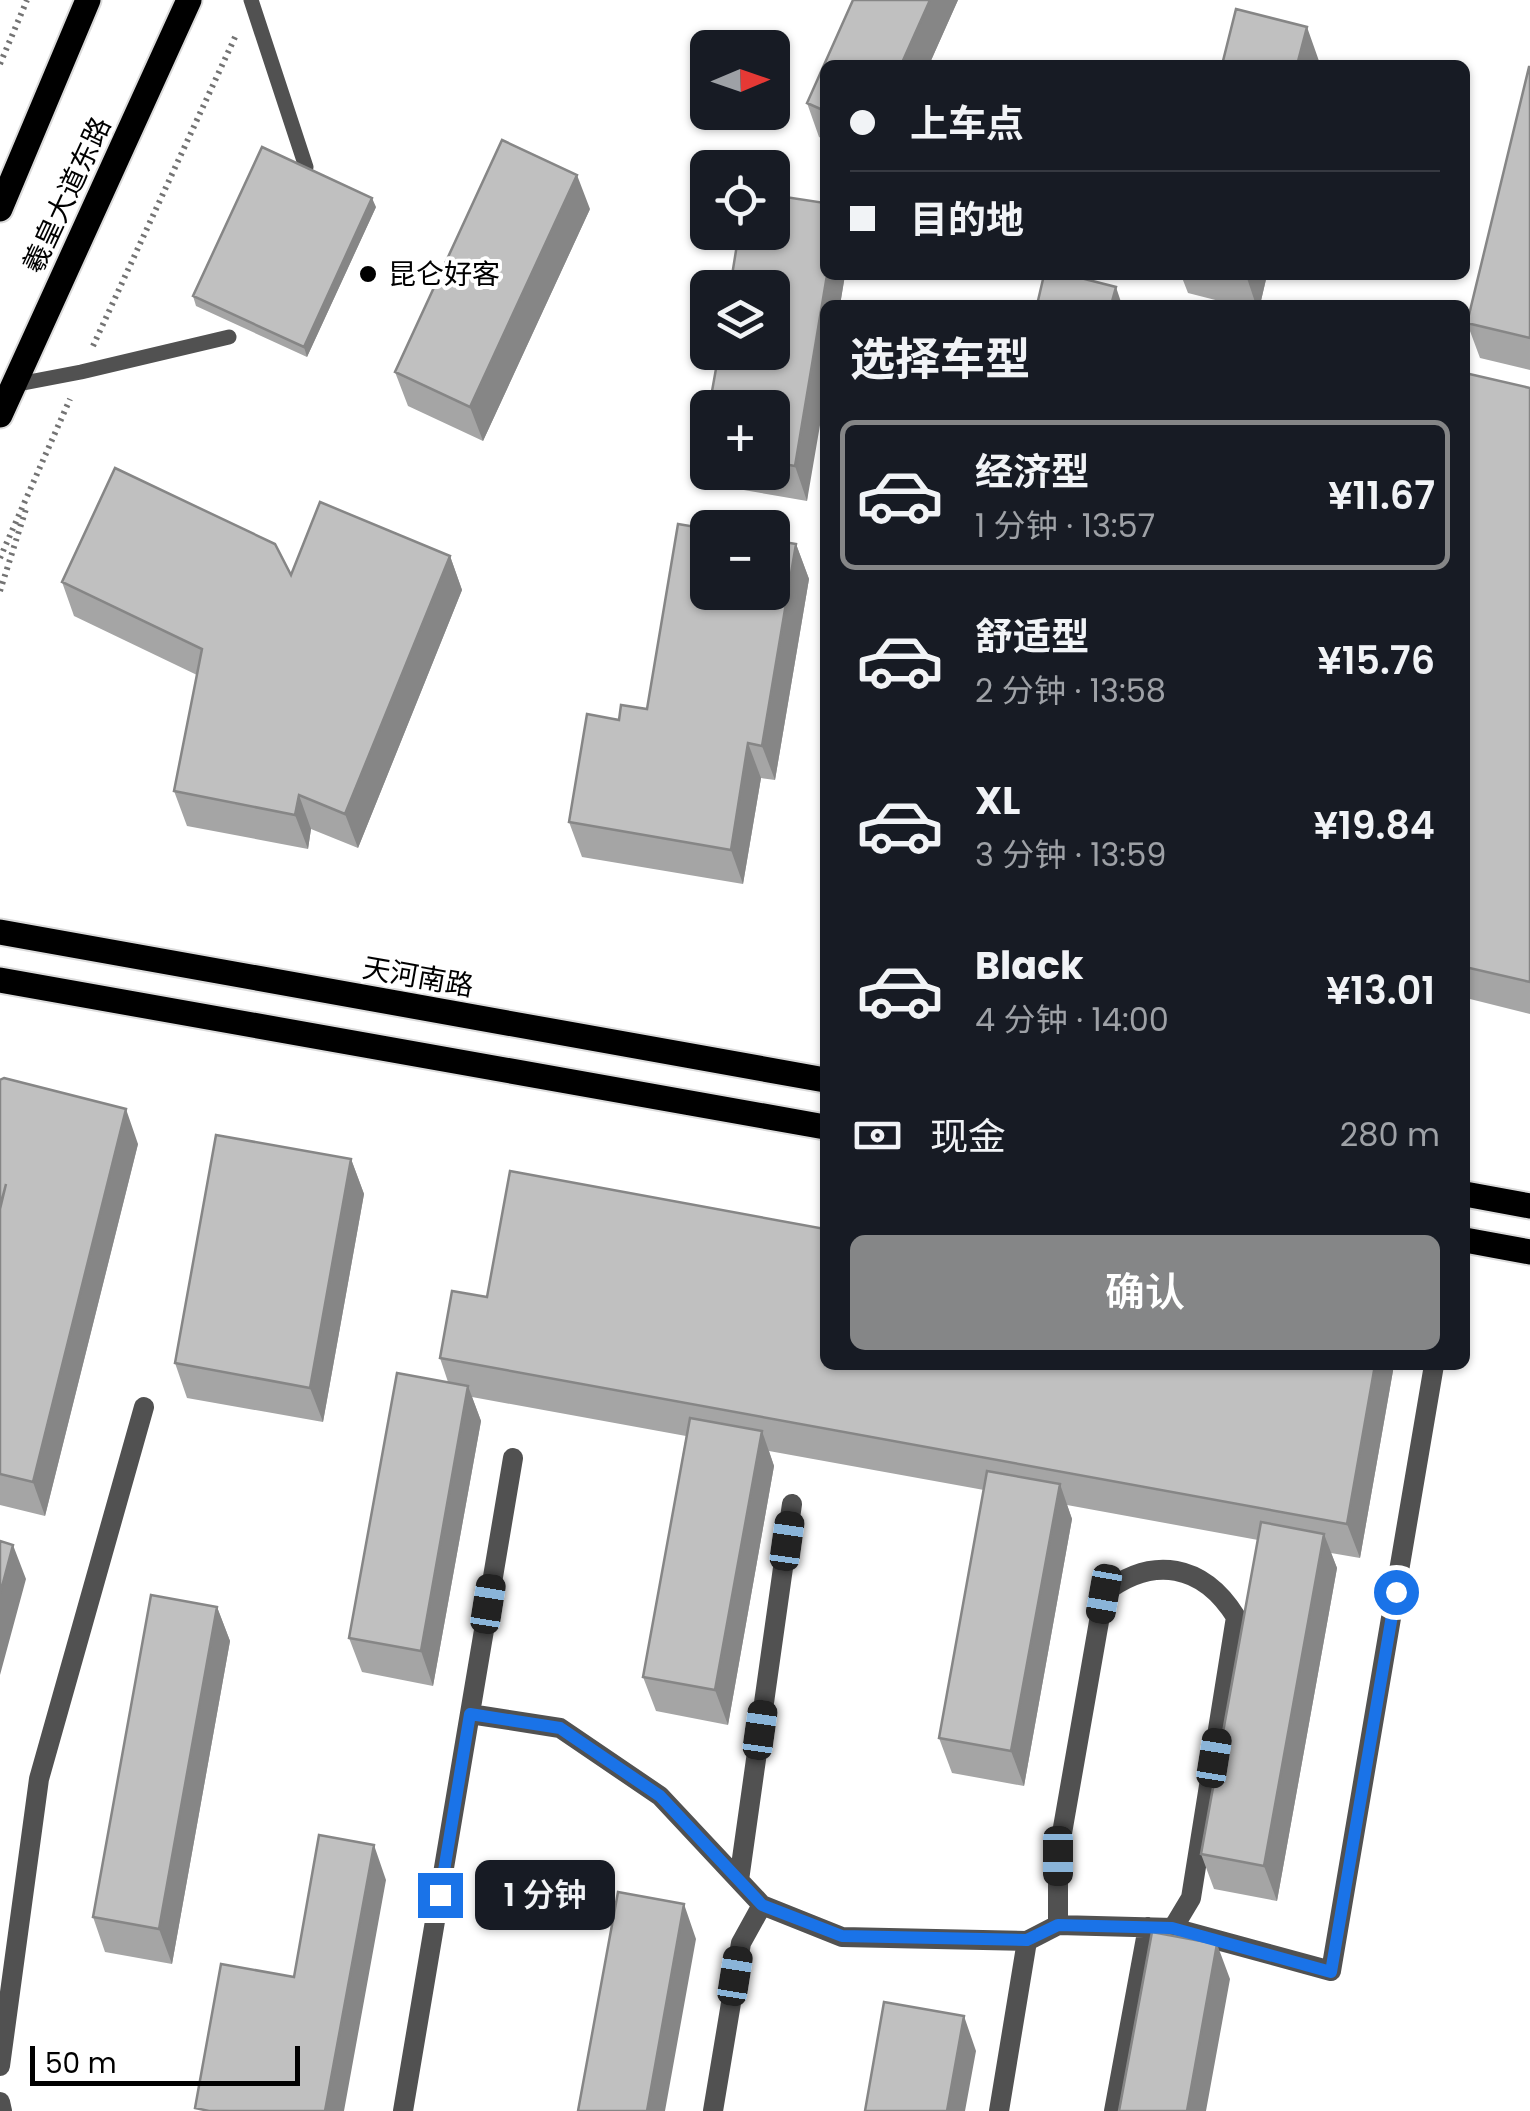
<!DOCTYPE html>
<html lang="zh">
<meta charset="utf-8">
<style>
:root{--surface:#171b24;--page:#20242c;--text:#f1f3f6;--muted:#9ea1a6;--line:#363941;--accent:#858687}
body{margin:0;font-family:Poppins,"Noto Sans SC",sans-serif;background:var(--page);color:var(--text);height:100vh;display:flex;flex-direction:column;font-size:38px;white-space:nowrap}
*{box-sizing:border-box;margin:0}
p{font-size:32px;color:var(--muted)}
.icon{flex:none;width:55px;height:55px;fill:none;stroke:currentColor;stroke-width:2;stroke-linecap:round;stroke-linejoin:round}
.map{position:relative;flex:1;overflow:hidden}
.sheet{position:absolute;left:820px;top:300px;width:650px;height:1070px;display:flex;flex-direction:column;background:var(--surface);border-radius:15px;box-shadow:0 2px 8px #0004}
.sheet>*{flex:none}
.top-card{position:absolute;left:820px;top:60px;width:650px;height:220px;border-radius:15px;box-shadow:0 2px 8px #0004;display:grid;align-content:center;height:220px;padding:0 30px;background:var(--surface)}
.needle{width:65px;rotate:88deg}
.controls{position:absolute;left:690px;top:30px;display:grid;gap:20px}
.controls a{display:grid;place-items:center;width:100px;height:100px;border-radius:15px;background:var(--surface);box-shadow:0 2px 8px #0004;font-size:50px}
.scale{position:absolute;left:30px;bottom:25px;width:270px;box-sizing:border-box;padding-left:10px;border:5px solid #000;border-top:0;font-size:28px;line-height:35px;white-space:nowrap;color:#000;-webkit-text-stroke:8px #fff;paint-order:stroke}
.end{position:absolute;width:45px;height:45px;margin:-22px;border:12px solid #1a73e8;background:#fff;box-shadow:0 0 0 5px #fff}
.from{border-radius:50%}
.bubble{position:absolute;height:70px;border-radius:15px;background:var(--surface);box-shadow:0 2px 8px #0004;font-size:32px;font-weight:600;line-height:70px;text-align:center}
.car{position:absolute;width:30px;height:60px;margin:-30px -15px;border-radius:12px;box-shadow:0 0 8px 2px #0007;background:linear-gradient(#222 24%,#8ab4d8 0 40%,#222 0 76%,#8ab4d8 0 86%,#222 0)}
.top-card b{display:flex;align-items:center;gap:35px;height:95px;font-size:38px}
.top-card b+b{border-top:2px solid var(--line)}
.top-card i{width:25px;height:25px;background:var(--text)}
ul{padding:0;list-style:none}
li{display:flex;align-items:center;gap:30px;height:150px;margin:0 20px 15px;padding:0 10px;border:5px solid transparent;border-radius:15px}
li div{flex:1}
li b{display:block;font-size:38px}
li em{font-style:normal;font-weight:600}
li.on{border-color:var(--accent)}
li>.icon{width:90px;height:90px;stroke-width:1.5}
h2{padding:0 30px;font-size:45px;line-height:120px}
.pay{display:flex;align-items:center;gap:25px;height:110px;padding:0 30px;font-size:38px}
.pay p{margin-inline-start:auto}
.action{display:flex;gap:20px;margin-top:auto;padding:20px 30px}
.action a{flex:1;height:115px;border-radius:15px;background:var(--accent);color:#fff;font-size:40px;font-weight:600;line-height:115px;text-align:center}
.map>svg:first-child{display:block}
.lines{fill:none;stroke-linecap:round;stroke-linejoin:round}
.primary-casing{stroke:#dbdbdb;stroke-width:29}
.path{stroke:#737373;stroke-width:6;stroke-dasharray:2.5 5;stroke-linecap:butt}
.lane{stroke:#515151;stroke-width:15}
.street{stroke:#515151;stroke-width:20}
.primary{stroke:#000;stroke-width:25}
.wall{fill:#a5a5a5}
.shaded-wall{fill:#868686}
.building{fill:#c0c0c0;stroke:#868686;stroke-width:2.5}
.route{stroke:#1a73e8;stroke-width:12}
.poi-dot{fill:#000;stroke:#fff;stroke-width:4}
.labels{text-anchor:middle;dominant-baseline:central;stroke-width:8;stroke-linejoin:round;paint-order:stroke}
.street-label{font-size:28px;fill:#000;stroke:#fff}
.poi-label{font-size:28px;fill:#000;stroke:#fff;text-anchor:start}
</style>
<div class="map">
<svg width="1530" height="2111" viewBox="0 0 1530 2111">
<rect width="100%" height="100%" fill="#fff"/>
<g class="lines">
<defs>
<path id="primary" d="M 0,209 L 88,0
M 0,415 L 189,0
M 0,932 L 825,1080
M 0,980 L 825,1127
M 1465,1194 L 1530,1206
M 1465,1240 L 1530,1252"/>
</defs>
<use href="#primary" class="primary-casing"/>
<path class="path" d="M 0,64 L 27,0
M 93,346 L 236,35
M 0,558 L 70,399
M 0,591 L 26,509"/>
<path class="lane" d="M 251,0 L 306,167
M 13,385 L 81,372 L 229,337"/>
<path class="street" d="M 470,1714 L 560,1728 L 660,1796 L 762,1905 L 842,1937 L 1027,1941 L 1058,1925 L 1173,1928 L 1331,1971 L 1434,1365
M 739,1880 L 792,1504
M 1058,1925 L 1058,1856 L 1104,1593 C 1153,1555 1203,1564 1236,1617 L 1191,1898 L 1173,1928
M 0,2066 L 39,1779 L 144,1407
M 0,2102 L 2,2111
M 403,2111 L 513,1458
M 713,2111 L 741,1943 L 762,1905
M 999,2111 L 1027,1941
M 1114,2111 L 1148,1927"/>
<use href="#primary" class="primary"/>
</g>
<path class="wall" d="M 853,0 L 958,0 L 929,65 L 825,65 L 825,140 L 819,137 L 807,103 Z
M 1530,67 L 1530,370 L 1480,358 L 1467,323 Z
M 376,207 L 307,357 L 196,306 L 193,296 Z
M 590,209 L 483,441 L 408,406 L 395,372 Z
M 825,275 L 845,275 L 840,305 L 825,305 L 807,501 L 715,485 L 711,472 L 772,472 L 772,408 Z
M 1181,275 L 1267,275 L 1260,305 L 1235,305 L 1188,293 Z
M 1465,373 L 1530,388 L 1530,1014 L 1470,999 L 1467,1012 L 1465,1012 Z
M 796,544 L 809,579 L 775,780 L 761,778 L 743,884 L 582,857 L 569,822 L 619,720 L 647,709 Z
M 450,556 L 462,590 L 358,848 L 311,829 L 308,849 L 187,826 L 174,791 L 197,675 L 74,616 L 62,582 L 291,575 Z
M 0,1080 L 138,1144 L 45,1516 L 0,1505 Z
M 351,1159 L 364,1194 L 323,1422 L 187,1398 L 175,1363 Z
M 440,1358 L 825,1365 L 1394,1365 L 1360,1558 L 1331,1553 L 1337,1568 L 1277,1901 L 1214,1889 L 1201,1854 L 1258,1540 L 1067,1505 L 1072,1519 L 1024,1786 L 952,1773 L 939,1738 L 984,1490 L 769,1451 L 774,1466 L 728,1725 L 656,1711 L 643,1677 L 686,1436 L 472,1397 L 481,1421 L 433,1686 L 362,1672 L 349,1638 L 448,1382 Z
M 217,1607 L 230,1641 L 172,1964 L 105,1952 L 93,1917 Z"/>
<path class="shaded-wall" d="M 930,0 L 958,0 L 929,65 L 901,65 Z
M 1307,27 L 1319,61 L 1318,65 L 1297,65 Z
M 577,175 L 590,209 L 483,441 L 470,407 Z
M 372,198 L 376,207 L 307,357 L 304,347 Z
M 827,275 L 845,275 L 840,305 L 825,305 L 825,396 L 807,501 L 795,466 Z
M 1246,275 L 1267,275 L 1260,305 L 1256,305 Z
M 1116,287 L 1122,305 L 1111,305 Z
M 796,544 L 809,579 L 775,780 L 762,746 Z
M 450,556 L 462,590 L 358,848 L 345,814 Z
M 748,743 L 761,778 L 743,884 L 731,850 Z
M 299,795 L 311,829 L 308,849 L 295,815 Z
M 1465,986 L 1470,999 L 1467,1012 L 1465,1008 Z
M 126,1109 L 138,1144 L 45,1516 L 33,1482 Z
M 351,1159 L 364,1194 L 323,1422 L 310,1388 Z
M 1375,1365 L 1394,1365 L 1360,1558 L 1347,1524 Z
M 468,1386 L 481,1421 L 433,1686 L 421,1651 Z
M 762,1431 L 774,1466 L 728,1725 L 715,1690 Z
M 1060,1484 L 1072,1519 L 1024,1786 L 1011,1751 Z
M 1324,1534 L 1337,1568 L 1277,1901 L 1264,1866 Z
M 13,1545 L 26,1579 L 0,1675 L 0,1594 Z
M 217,1607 L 230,1641 L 172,1964 L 159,1929 Z
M 374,1845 L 386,1880 L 344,2111 L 325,2111 Z
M 684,1904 L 696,1939 L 665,2111 L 647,2111 Z
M 1217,1944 L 1230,1979 L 1206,2111 L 1187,2111 Z
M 964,2016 L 976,2051 L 965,2111 L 947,2111 Z"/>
<path class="building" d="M 853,0 L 930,0 L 901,65 L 825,65 L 825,111 L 807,103 Z
M 1236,9 L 1307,27 L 1297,65 L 1222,65 Z
M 1529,67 L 1530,67 L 1530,338 L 1467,323 Z
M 502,140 L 577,175 L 470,407 L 395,372 Z
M 262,147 L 372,198 L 304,347 L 193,296 Z
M 772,195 L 825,203 L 825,275 L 827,275 L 795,466 L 772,462 L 772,408 L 709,408 L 719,352 L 772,352 L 772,288 L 730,288 L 739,232 L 772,232 Z
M 1044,275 L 1069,275 L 1116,287 L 1111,305 L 1037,305 Z
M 1465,373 L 1530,388 L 1530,982 L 1465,967 Z
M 708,419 L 708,451 L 702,450 Z
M 115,468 L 275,544 L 291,575 L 320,502 L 450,556 L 345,814 L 299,795 L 295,815 L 174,791 L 202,649 L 62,582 Z
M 678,524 L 708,529 L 708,592 L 772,592 L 772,540 L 796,544 L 762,746 L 748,743 L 731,850 L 569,822 L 587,714 L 619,720 L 621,705 L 647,709 Z
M 4,1078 L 126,1109 L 33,1482 L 0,1474 L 0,1209 L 6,1184 L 0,1207 L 0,1080 Z
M 216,1135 L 351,1159 L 310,1388 L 175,1363 Z
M 510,1171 L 825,1229 L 825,1365 L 1375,1365 L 1347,1524 L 440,1358 L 452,1291 L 487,1297 Z
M 397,1373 L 468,1386 L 421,1651 L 349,1638 Z
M 690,1418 L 762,1431 L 715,1690 L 643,1677 Z
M 987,1471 L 1060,1484 L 1011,1751 L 939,1738 Z
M 1261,1522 L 1324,1534 L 1264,1866 L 1201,1854 Z
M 0,1541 L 13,1545 L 0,1594 Z
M 151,1595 L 217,1607 L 159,1929 L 93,1917 Z
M 319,1835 L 374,1845 L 325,2111 L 209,2111 L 195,2108 L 221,1964 L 294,1977 Z
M 618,1892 L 684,1904 L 647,2111 L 578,2111 Z
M 1152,1932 L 1217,1944 L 1187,2111 L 1119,2111 Z
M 884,2002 L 964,2016 L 947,2111 L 865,2111 Z"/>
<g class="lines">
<path class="route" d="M 440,1895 L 470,1714 L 560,1728 L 660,1796 L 762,1905 L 842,1936 L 1027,1940 L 1058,1925 L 1172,1928 L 1331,1972 L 1396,1592"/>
</g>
<circle class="poi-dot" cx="368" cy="274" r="10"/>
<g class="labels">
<g class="street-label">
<text transform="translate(67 195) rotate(-65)">羲皇大道东路</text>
<text transform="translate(418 977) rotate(10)">天河南路</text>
</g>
<g class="poi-label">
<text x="388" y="274">昆仑好客</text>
</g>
</g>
</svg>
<div class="controls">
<a><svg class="needle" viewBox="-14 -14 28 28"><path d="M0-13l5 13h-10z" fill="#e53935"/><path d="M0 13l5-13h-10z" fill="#9ea1a6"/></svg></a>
<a><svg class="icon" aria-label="locate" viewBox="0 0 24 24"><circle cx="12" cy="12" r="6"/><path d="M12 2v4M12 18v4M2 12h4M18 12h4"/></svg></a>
<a><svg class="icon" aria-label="layers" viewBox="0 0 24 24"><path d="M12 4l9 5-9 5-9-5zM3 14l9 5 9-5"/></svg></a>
<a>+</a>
<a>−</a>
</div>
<div class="scale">50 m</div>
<i class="end from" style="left:1396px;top:1592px"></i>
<i class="end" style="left:440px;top:1895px"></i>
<div class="bubble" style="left:475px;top:1860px;width:140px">1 分钟</div>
<i class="car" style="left:787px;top:1541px;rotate:8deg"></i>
<i class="car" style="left:1104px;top:1594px;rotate:190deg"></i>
<i class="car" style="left:488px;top:1604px;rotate:9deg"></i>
<i class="car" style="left:760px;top:1730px;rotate:8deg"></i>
<i class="car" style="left:1214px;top:1758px;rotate:9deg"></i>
<i class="car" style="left:1058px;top:1856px;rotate:180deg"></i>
<i class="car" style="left:735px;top:1976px;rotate:9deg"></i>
<div class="top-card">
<b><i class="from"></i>上车点</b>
<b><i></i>目的地</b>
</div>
<section class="sheet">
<h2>选择车型</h2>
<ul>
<li class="on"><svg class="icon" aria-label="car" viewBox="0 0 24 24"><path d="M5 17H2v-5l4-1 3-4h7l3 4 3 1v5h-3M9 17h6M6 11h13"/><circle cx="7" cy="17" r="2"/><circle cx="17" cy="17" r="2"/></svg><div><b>经济型</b><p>1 分钟 · 13:57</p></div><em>¥11.67</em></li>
<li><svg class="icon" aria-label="car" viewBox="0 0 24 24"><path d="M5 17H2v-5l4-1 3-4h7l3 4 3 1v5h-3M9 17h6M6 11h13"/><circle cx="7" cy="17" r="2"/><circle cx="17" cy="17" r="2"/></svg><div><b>舒适型</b><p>2 分钟 · 13:58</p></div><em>¥15.76</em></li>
<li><svg class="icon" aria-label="car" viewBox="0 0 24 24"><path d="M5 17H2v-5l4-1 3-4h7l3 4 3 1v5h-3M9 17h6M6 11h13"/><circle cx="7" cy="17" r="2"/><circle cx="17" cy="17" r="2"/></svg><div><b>XL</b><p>3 分钟 · 13:59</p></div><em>¥19.84</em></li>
<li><svg class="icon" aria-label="car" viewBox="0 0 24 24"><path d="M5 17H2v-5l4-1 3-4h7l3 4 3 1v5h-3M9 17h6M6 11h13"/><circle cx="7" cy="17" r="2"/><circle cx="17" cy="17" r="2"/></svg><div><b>Black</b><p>4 分钟 · 14:00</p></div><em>¥13.01</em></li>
</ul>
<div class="pay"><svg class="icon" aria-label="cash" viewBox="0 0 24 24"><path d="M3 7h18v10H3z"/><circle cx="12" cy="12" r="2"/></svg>现金<p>280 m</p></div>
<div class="action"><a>确认</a></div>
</section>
</div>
